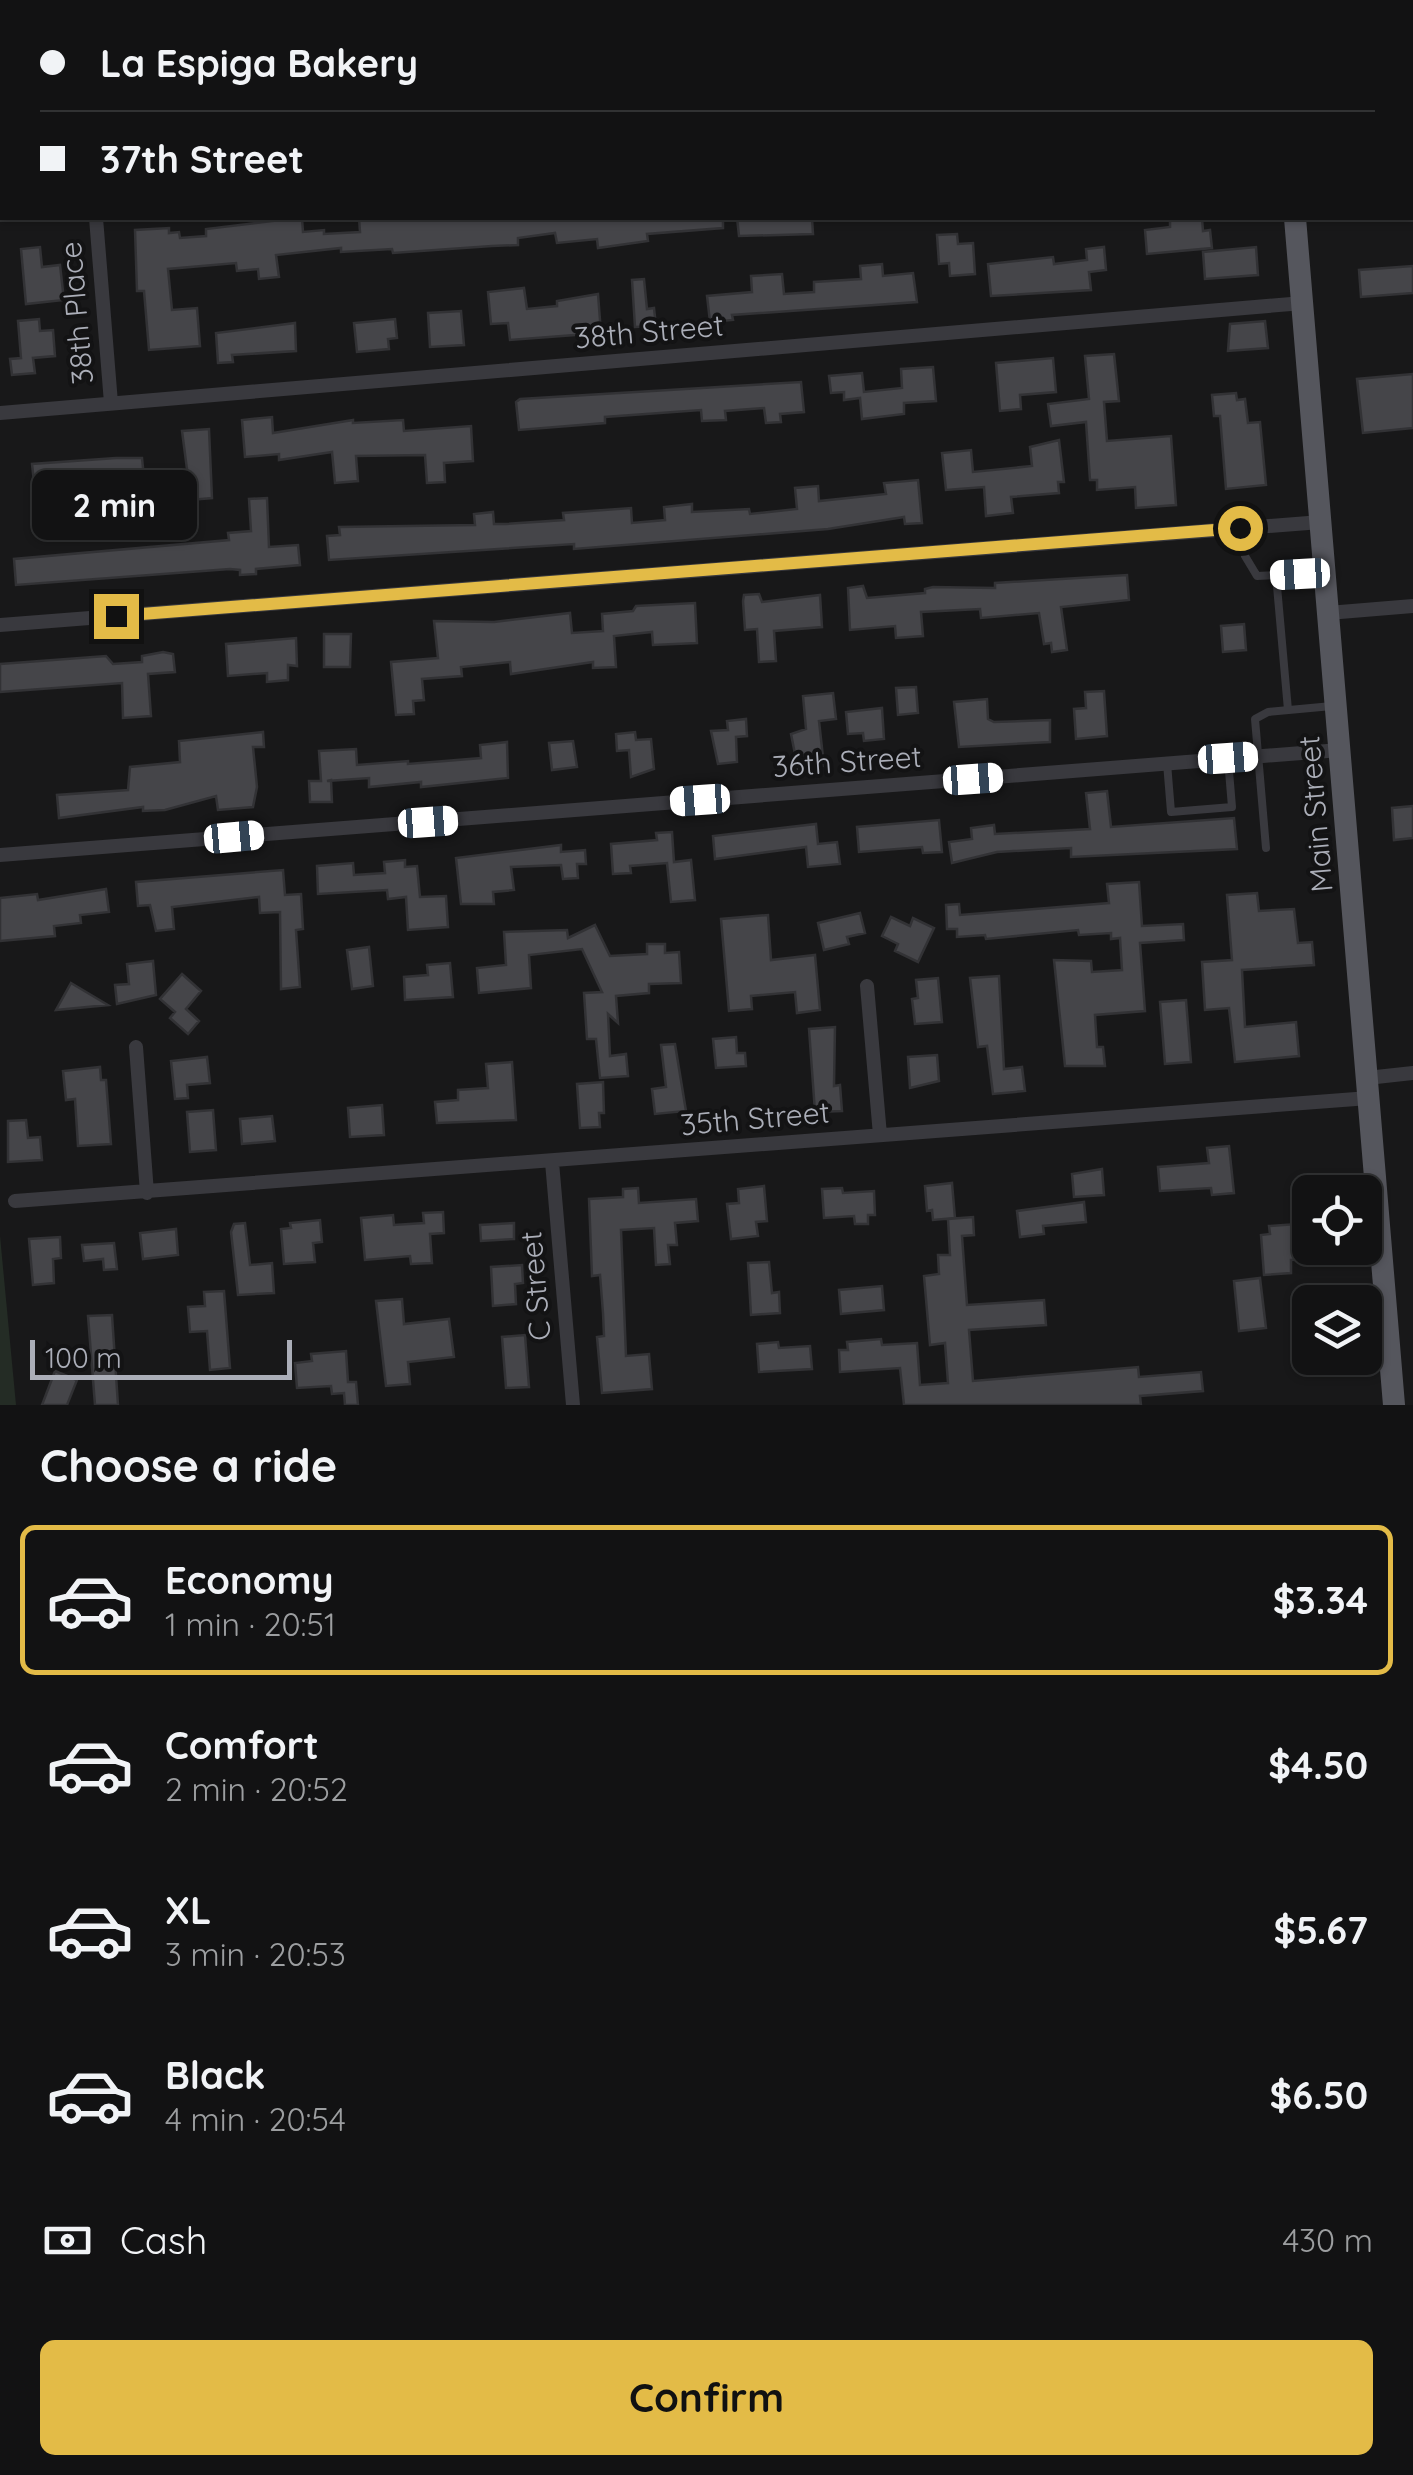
<!DOCTYPE html>
<meta charset="utf-8">
<style>
:root{--surface:#121213;--page:#1f2021;--text:#f1f3f6;--muted:#9c9ea0;--line:#313233;--accent:#e3bb47}
body{margin:0;font-family:Quicksand,sans-serif;background:var(--page);color:var(--text);height:100vh;display:flex;flex-direction:column;font-size:38px;white-space:nowrap}
*{box-sizing:border-box;margin:0}
p{font-size:32px;color:var(--muted)}
.icon{flex:none;width:55px;height:55px;fill:none;stroke:currentColor;stroke-width:2;stroke-linecap:round;stroke-linejoin:round}
.map{position:relative;height:1405px;overflow:hidden}
.details{display:flex;flex-direction:column;background:var(--surface);flex:1}
.details>*{flex:none}
.banner{position:absolute;left:0px;top:0px;width:1415px;height:220px;box-shadow:0 2px 8px #0004,0 0 0 2px var(--line);display:grid;align-content:center;height:220px;padding:0 40px;background:var(--surface)}
.buttons{position:absolute;left:1292px;top:1175px;display:grid;gap:20px}
.buttons a{display:grid;place-items:center;width:90px;height:90px;border-radius:15px;background:var(--surface);box-shadow:0 2px 8px #0004,0 0 0 2px var(--line);font-size:50px}
.scale{position:absolute;left:30px;bottom:25px;width:262px;box-sizing:border-box;padding-left:10px;border:5px solid #abaeb8;border-top:0;font-size:28px;line-height:35px;white-space:nowrap;color:#abaeb8;-webkit-text-stroke:8px #131314;paint-order:stroke}
.end{position:absolute;width:45px;height:45px;margin:-22px;border:12px solid #e3bb47;background:#111;box-shadow:0 0 0 5px #111}
.from{border-radius:50%}
.bubble{position:absolute;height:70px;border-radius:15px;background:var(--surface);box-shadow:0 2px 8px #0004,0 0 0 2px var(--line);font-size:32px;font-weight:700;line-height:70px;text-align:center}
.car{position:absolute;width:30px;height:60px;margin:-30px -15px;border-radius:12px;box-shadow:0 0 8px 2px #0007;background:linear-gradient(#fff 24%,#345 0 40%,#fff 0 76%,#345 0 86%,#fff 0)}
.banner b{display:flex;align-items:center;gap:35px;height:95px;font-size:38px}
.banner b+b{border-top:2px solid var(--line)}
.banner i{width:25px;height:25px;background:var(--text)}
ul{padding:0;list-style:none}
li{display:flex;align-items:center;gap:30px;height:150px;margin:0 20px 15px;padding:0 20px;border:5px solid transparent;border-radius:15px}
li div{flex:1}
li b{display:block;font-size:38px}
li em{font-style:normal;font-weight:700}
li.current{border-color:var(--accent)}
li>.icon{width:90px;height:90px;stroke-width:1.5}
h2{padding:0 40px;font-size:45px;line-height:120px}
.pay{display:flex;align-items:center;gap:25px;height:110px;padding:0 40px;font-size:38px}
.pay p{margin-inline-start:auto}
.button{display:flex;gap:20px;margin-top:auto;padding:20px 40px}
.button a{flex:1;height:115px;border-radius:15px;background:var(--accent);color:#111;font-size:40px;font-weight:700;line-height:115px;text-align:center}
.map>svg:first-child{display:block}
.green{fill:#242c25}
.building{fill:#454549;stroke:#323235;stroke-width:2.5}
.lines{fill:none;stroke-linecap:round;stroke-linejoin:round}
.lane{stroke:#39393e;stroke-width:8}
.street{stroke:#39393e;stroke-width:14}
.primary{stroke:#55565d;stroke-width:22}
.route{stroke:#e3bb47;stroke-width:12}
.labels{text-anchor:middle;dominant-baseline:central;stroke-width:8;stroke-linejoin:round;paint-order:stroke}
.street-label{font-size:30px;fill:#abaeb8;stroke:#131314}
</style>
<div class="map">
<svg width="1413" height="1405" viewBox="0 0 1413 1405">
<rect width="100%" height="100%" fill="#181819"/>
<path class="green" d="M 0,1236 L 16,1405 L 0,1405 Z"/>
<path class="building" d="M 296,218 L 302,218 L 303,232 L 324,230 L 324,234 L 360,232 L 359,218 L 723,218 L 723,228 L 647,234 L 648,241 L 598,248 L 597,239 L 557,243 L 555,233 L 518,238 L 518,245 L 492,246 L 393,253 L 392,249 L 341,252 L 341,248 L 276,255 L 279,277 L 259,279 L 258,269 L 237,271 L 236,263 L 168,269 L 172,310 L 197,308 L 200,346 L 149,350 L 144,291 L 137,291 L 135,230 L 169,228 L 169,233 L 179,232 L 180,238 L 206,236 L 206,229 Z
M 737,218 L 812,218 L 813,234 L 739,236 Z
M 1202,218 L 1203,231 L 1210,230 L 1212,248 L 1147,254 L 1145,230 L 1170,227 L 1170,220 Z
M 957,234 L 958,244 L 973,243 L 975,274 L 950,276 L 949,263 L 939,264 L 937,235 Z
M 40,247 L 42,267 L 60,265 L 64,300 L 26,304 L 21,249 Z
M 1104,247 L 1106,270 L 1089,272 L 1091,290 L 991,296 L 988,264 L 1053,257 L 1054,264 L 1087,260 L 1086,249 Z
M 1256,247 L 1258,275 L 1205,279 L 1203,252 Z
M 882,264 L 883,276 L 913,273 L 917,302 L 732,315 L 733,320 L 710,322 L 707,296 L 752,292 L 751,276 L 782,274 L 784,294 L 814,292 L 814,282 L 861,279 L 860,266 Z
M 1413,266 L 1413,293 L 1361,297 L 1359,270 Z
M 644,279 L 647,309 L 654,308 L 656,326 L 635,327 L 632,280 Z
M 524,288 L 527,309 L 557,306 L 557,301 L 598,294 L 601,333 L 510,340 L 508,323 L 491,324 L 488,292 Z
M 461,311 L 464,345 L 430,347 L 428,313 Z
M 39,319 L 40,331 L 53,330 L 55,356 L 33,358 L 35,373 L 12,375 L 10,359 L 21,358 L 18,321 Z
M 395,319 L 397,338 L 388,339 L 389,349 L 357,352 L 354,323 Z
M 1265,321 L 1268,348 L 1228,351 L 1230,324 Z
M 295,323 L 296,351 L 232,355 L 233,362 L 218,363 L 216,333 Z
M 1114,354 L 1119,401 L 1104,402 L 1107,441 L 1171,436 L 1176,505 L 1136,508 L 1135,487 L 1097,490 L 1097,480 L 1090,480 L 1086,422 L 1051,426 L 1048,404 L 1089,399 L 1085,356 Z
M 1053,358 L 1056,392 L 1020,395 L 1021,409 L 1000,411 L 996,363 Z
M 933,367 L 936,401 L 904,403 L 904,414 L 862,419 L 860,398 L 844,400 L 844,392 L 831,393 L 829,376 L 862,373 L 864,392 L 902,388 L 901,369 Z
M 1413,374 L 1413,428 L 1363,433 L 1357,379 Z
M 801,382 L 804,412 L 780,414 L 781,422 L 766,423 L 764,408 L 725,411 L 726,420 L 702,421 L 701,410 L 605,417 L 605,423 L 519,430 L 516,402 L 520,399 Z
M 1236,393 L 1237,400 L 1245,399 L 1248,423 L 1260,422 L 1266,485 L 1226,489 L 1220,416 L 1214,416 L 1212,395 Z
M 272,417 L 273,433 L 353,420 L 353,423 L 403,420 L 404,431 L 471,426 L 473,461 L 444,463 L 445,482 L 427,483 L 425,455 L 356,456 L 358,481 L 335,483 L 332,452 L 279,460 L 279,454 L 245,457 L 242,420 Z
M 209,429 L 212,498 L 191,500 L 182,431 Z
M 1059,440 L 1064,482 L 1058,482 L 1059,493 L 1011,497 L 1013,513 L 986,516 L 984,487 L 946,490 L 942,453 L 971,450 L 973,472 L 1032,466 L 1030,447 Z
M 116,458 L 142,458 L 145,487 L 134,488 L 135,522 L 112,523 L 111,490 L 35,492 L 32,464 Z
M 918,480 L 922,523 L 905,524 L 904,517 L 828,529 L 574,549 L 574,544 L 329,560 L 327,536 L 340,535 L 339,527 L 475,525 L 474,514 L 493,512 L 494,524 L 506,524 L 564,520 L 563,513 L 631,508 L 632,523 L 665,520 L 664,507 L 692,504 L 692,512 L 749,509 L 750,514 L 797,509 L 795,488 L 818,486 L 819,501 L 886,494 L 884,483 Z
M 267,498 L 269,547 L 298,545 L 300,565 L 256,569 L 256,574 L 240,575 L 240,570 L 230,569 L 16,585 L 14,559 L 229,540 L 228,533 L 251,531 L 249,499 Z
M 1127,575 L 1129,600 L 1061,607 L 1067,650 L 1052,652 L 1051,643 L 1044,644 L 1039,613 L 981,618 L 980,609 L 921,612 L 923,636 L 896,638 L 895,626 L 850,630 L 848,588 L 863,586 L 867,598 L 925,593 L 925,589 L 933,587 L 995,588 L 995,583 Z
M 759,594 L 762,602 L 820,595 L 822,627 L 774,631 L 776,661 L 759,662 L 757,629 L 745,630 L 743,601 L 744,595 Z
M 695,603 L 697,643 L 653,645 L 652,632 L 614,636 L 616,667 L 593,668 L 593,662 L 511,674 L 510,662 L 461,667 L 462,676 L 422,679 L 424,700 L 413,701 L 414,714 L 396,715 L 391,662 L 438,658 L 434,621 L 494,622 L 570,613 L 572,633 L 603,631 L 602,614 L 633,611 L 636,606 Z
M 1244,624 L 1246,650 L 1223,652 L 1221,626 Z
M 324,634 L 351,634 L 350,667 L 324,667 Z
M 296,638 L 297,666 L 288,665 L 288,680 L 267,682 L 267,673 L 228,676 L 226,644 Z
M 163,652 L 173,654 L 175,672 L 148,674 L 151,716 L 123,718 L 122,683 L 0,692 L 0,664 L 106,656 L 113,664 L 142,662 L 142,656 Z
M 916,687 L 918,713 L 898,715 L 896,688 Z
M 1104,691 L 1107,736 L 1076,739 L 1074,709 L 1086,708 L 1085,692 Z
M 833,693 L 836,719 L 819,721 L 824,766 L 798,769 L 791,734 L 806,729 L 803,696 Z
M 987,699 L 988,719 L 994,722 L 1050,720 L 1050,742 L 959,747 L 954,702 Z
M 882,708 L 884,739 L 864,741 L 863,733 L 848,734 L 846,712 Z
M 746,719 L 747,736 L 736,737 L 737,762 L 718,764 L 711,731 L 728,730 L 727,721 Z
M 263,732 L 264,747 L 253,747 L 257,787 L 253,807 L 218,810 L 216,796 L 165,810 L 143,811 L 143,807 L 59,818 L 57,795 L 128,790 L 130,767 L 180,762 L 179,741 Z
M 635,732 L 636,740 L 651,739 L 654,769 L 631,777 L 629,750 L 617,751 L 616,734 Z
M 573,741 L 577,767 L 552,770 L 549,743 Z
M 507,742 L 508,778 L 421,787 L 421,782 L 369,787 L 369,778 L 327,781 L 331,780 L 332,802 L 310,802 L 309,781 L 321,781 L 319,751 L 356,749 L 357,765 L 408,761 L 408,764 L 481,758 L 480,745 Z
M 1107,791 L 1111,827 L 1234,818 L 1237,849 L 1071,857 L 1071,848 L 997,852 L 952,863 L 949,842 L 972,839 L 971,828 L 994,825 L 995,834 L 1090,829 L 1086,793 Z
M 1413,806 L 1413,838 L 1394,840 L 1392,808 Z
M 939,820 L 942,852 L 923,853 L 922,847 L 859,852 L 857,827 Z
M 816,824 L 818,844 L 837,842 L 840,864 L 808,867 L 806,847 L 715,859 L 713,836 Z
M 672,832 L 674,862 L 691,860 L 695,900 L 671,902 L 667,863 L 630,866 L 631,873 L 613,874 L 611,844 L 657,840 L 656,833 Z
M 561,845 L 561,852 L 585,850 L 586,864 L 577,864 L 578,878 L 563,879 L 561,865 L 511,867 L 514,890 L 493,892 L 494,904 L 461,904 L 456,858 Z
M 405,860 L 405,867 L 417,866 L 420,897 L 446,896 L 448,927 L 408,930 L 406,897 L 388,899 L 387,890 L 318,894 L 317,866 L 353,863 L 354,875 L 385,873 L 384,862 Z
M 283,870 L 285,895 L 301,894 L 303,929 L 296,930 L 300,987 L 281,989 L 280,912 L 260,913 L 259,897 L 172,907 L 174,929 L 156,931 L 150,905 L 138,906 L 136,882 Z
M 1139,882 L 1142,926 L 1183,924 L 1184,940 L 1140,943 L 1145,1011 L 1095,1015 L 1097,1047 L 1103,1047 L 1105,1066 L 1065,1066 L 1054,960 L 1091,961 L 1092,972 L 1122,970 L 1120,938 L 1111,939 L 1111,933 L 1079,935 L 1078,930 L 986,939 L 985,935 L 957,937 L 957,929 L 947,929 L 946,905 L 959,904 L 960,915 L 1109,903 L 1107,884 Z
M 106,889 L 109,912 L 80,915 L 81,923 L 54,926 L 55,936 L 0,941 L 0,898 L 37,894 L 38,900 Z
M 1257,893 L 1259,911 L 1294,909 L 1298,943 L 1312,942 L 1314,965 L 1242,970 L 1245,1027 L 1296,1022 L 1299,1056 L 1235,1062 L 1229,1008 L 1205,1010 L 1202,962 L 1232,960 L 1227,895 Z
M 860,913 L 865,933 L 847,937 L 849,944 L 824,950 L 818,923 Z
M 768,915 L 771,960 L 815,955 L 820,1010 L 797,1013 L 795,992 L 751,996 L 752,1009 L 729,1011 L 721,919 Z
M 891,917 L 910,926 L 913,918 L 934,928 L 918,962 L 895,951 L 898,944 L 882,936 Z
M 595,925 L 610,956 L 647,954 L 647,944 L 665,944 L 665,953 L 679,952 L 681,983 L 649,984 L 649,993 L 616,996 L 618,1023 L 608,1014 L 610,1056 L 626,1054 L 628,1076 L 600,1078 L 596,1039 L 587,1039 L 584,993 L 602,992 L 582,949 L 529,955 L 531,988 L 479,993 L 477,968 L 506,965 L 504,932 L 567,930 L 568,938 Z
M 369,947 L 373,986 L 352,989 L 347,950 Z
M 153,961 L 156,995 L 117,1004 L 115,985 L 129,984 L 127,964 Z
M 450,963 L 453,997 L 405,1000 L 404,977 L 428,975 L 427,965 Z
M 182,974 L 201,991 L 186,1009 L 199,1021 L 188,1034 L 170,1018 L 175,1012 L 160,999 Z
M 999,976 L 1004,1069 L 1022,1067 L 1025,1091 L 993,1094 L 987,1046 L 978,1047 L 970,978 Z
M 938,978 L 942,1022 L 915,1024 L 912,999 L 918,998 L 916,980 Z
M 71,983 L 108,1005 L 56,1010 Z
M 1186,1000 L 1191,1062 L 1165,1064 L 1160,1002 Z
M 835,1027 L 834,1086 L 840,1085 L 842,1111 L 815,1112 L 809,1029 Z
M 736,1037 L 737,1053 L 745,1053 L 746,1066 L 716,1068 L 713,1039 Z
M 675,1044 L 686,1111 L 655,1114 L 652,1089 L 666,1087 L 661,1045 Z
M 937,1055 L 939,1081 L 910,1088 L 908,1057 Z
M 207,1057 L 210,1083 L 187,1085 L 188,1098 L 175,1099 L 171,1061 Z
M 512,1062 L 516,1120 L 437,1123 L 435,1102 L 458,1100 L 458,1090 L 488,1088 L 486,1064 Z
M 100,1067 L 101,1080 L 106,1080 L 111,1144 L 78,1146 L 75,1099 L 66,1100 L 63,1071 Z
M 603,1082 L 604,1113 L 599,1113 L 600,1127 L 580,1128 L 577,1084 Z
M 382,1105 L 384,1135 L 350,1137 L 348,1108 Z
M 213,1110 L 216,1150 L 190,1152 L 187,1112 Z
M 272,1116 L 275,1141 L 242,1144 L 240,1119 Z
M 26,1120 L 28,1138 L 40,1137 L 42,1160 L 8,1162 L 8,1121 Z
M 1229,1146 L 1234,1193 L 1212,1195 L 1211,1188 L 1160,1191 L 1158,1167 L 1209,1163 L 1207,1148 Z
M 1102,1169 L 1104,1195 L 1074,1197 L 1072,1174 Z
M 952,1183 L 955,1218 L 933,1220 L 932,1210 L 927,1211 L 925,1186 Z
M 764,1186 L 767,1221 L 756,1222 L 758,1236 L 731,1239 L 727,1204 L 739,1203 L 738,1189 Z
M 638,1188 L 639,1203 L 696,1199 L 698,1221 L 675,1223 L 677,1245 L 668,1245 L 670,1264 L 656,1265 L 654,1228 L 621,1230 L 626,1356 L 649,1354 L 652,1389 L 602,1393 L 597,1337 L 604,1336 L 603,1313 L 600,1275 L 592,1276 L 589,1199 L 623,1197 L 623,1189 Z
M 842,1188 L 843,1193 L 874,1191 L 875,1215 L 868,1215 L 868,1224 L 855,1224 L 854,1216 L 824,1218 L 822,1189 Z
M 1084,1202 L 1086,1222 L 1043,1226 L 1044,1234 L 1020,1237 L 1017,1211 Z
M 443,1212 L 444,1233 L 430,1234 L 432,1263 L 411,1264 L 410,1256 L 365,1260 L 361,1218 L 393,1215 L 394,1225 L 424,1223 L 423,1213 Z
M 973,1217 L 974,1235 L 962,1236 L 967,1305 L 1044,1300 L 1046,1325 L 969,1330 L 973,1381 L 1138,1367 L 1139,1377 L 1201,1372 L 1203,1391 L 1140,1396 L 1141,1405 L 904,1405 L 900,1368 L 840,1372 L 839,1350 L 848,1350 L 847,1342 L 881,1339 L 882,1345 L 917,1343 L 920,1385 L 948,1383 L 945,1343 L 930,1345 L 924,1276 L 939,1274 L 938,1255 L 950,1255 L 948,1219 Z
M 320,1220 L 322,1242 L 313,1243 L 315,1262 L 284,1264 L 281,1229 L 291,1228 L 290,1223 Z
M 245,1223 L 250,1265 L 272,1263 L 274,1293 L 238,1295 L 231,1232 L 234,1224 Z
M 514,1223 L 514,1239 L 481,1241 L 480,1225 Z
M 1310,1223 L 1310,1259 L 1291,1260 L 1291,1273 L 1264,1275 L 1261,1235 L 1270,1234 L 1269,1226 Z
M 176,1229 L 178,1255 L 143,1259 L 140,1233 Z
M 60,1237 L 61,1258 L 53,1259 L 54,1283 L 33,1285 L 29,1239 Z
M 114,1243 L 117,1269 L 104,1270 L 103,1259 L 84,1261 L 82,1245 Z
M 769,1262 L 772,1293 L 779,1292 L 780,1313 L 751,1315 L 748,1263 Z
M 522,1265 L 523,1283 L 515,1284 L 516,1304 L 493,1306 L 491,1267 Z
M 1260,1278 L 1266,1328 L 1239,1331 L 1234,1281 Z
M 882,1286 L 884,1310 L 841,1314 L 839,1290 Z
M 224,1291 L 230,1368 L 210,1370 L 207,1331 L 190,1332 L 188,1307 L 205,1306 L 204,1292 Z
M 402,1299 L 404,1324 L 449,1319 L 454,1357 L 408,1362 L 410,1384 L 386,1386 L 376,1301 Z
M 112,1315 L 118,1405 L 95,1405 L 88,1316 Z
M 525,1335 L 529,1387 L 506,1388 L 502,1337 Z
M 778,1342 L 779,1348 L 810,1346 L 812,1369 L 759,1372 L 757,1344 Z
M 346,1351 L 348,1382 L 356,1382 L 358,1405 L 345,1405 L 344,1393 L 332,1394 L 331,1386 L 297,1388 L 295,1363 L 312,1361 L 311,1354 Z
M 55,1371 L 77,1380 L 67,1405 L 42,1405 Z"/>
<g class="lines">
<path class="lane" d="M 1240,528 L 1245,556 L 1257,576 L 1321,573
M 1276,575 L 1288,710
M 1167,763 L 1171,812 L 1232,807 L 1228,759
M 1266,848 L 1255,719 L 1268,712 L 1332,706"/>
<path class="street" d="M 1412,136 L 1413,136
M 96,218 L 111,403
M 0,413 L 1303,303
M 1328,613 L 1413,606
M 0,625 L 1321,522
M 0,855 L 1340,750
M 867,986 L 880,1135
M 136,1047 L 147,1193
M 1367,1078 L 1413,1073
M 552,1162 L 573,1405
M 15,1201 L 1369,1098"/>
<path class="primary" d="M 1277,0 L 1278,2
M 1295,218 L 1394,1405"/>
</g>
<g class="lines">
<path class="route" d="M 116,616 L 1240,528"/>
</g>
<g class="labels">
<g class="street-label">
<text transform="translate(76 313) rotate(-95)">38th Place</text>
<text transform="translate(649 331) rotate(-5)">38th Street</text>
<text transform="translate(847 761) rotate(-4)">36th Street</text>
<text transform="translate(1315 814) rotate(-95)">Main Street</text>
<text transform="translate(755 1118) rotate(-5)">35th Street</text>
<text transform="translate(535 1286) rotate(-95)">C Street</text>
</g>
</g>
</svg>
<div class="buttons">
<a><svg class="icon" aria-label="locate" viewBox="0 0 24 24"><circle cx="12" cy="12" r="6"/><path d="M12 2v4M12 18v4M2 12h4M18 12h4"/></svg></a>
<a><svg class="icon" aria-label="layers" viewBox="0 0 24 24"><path d="M12 4l9 5-9 5-9-5zM3 14l9 5 9-5"/></svg></a>
</div>
<div class="scale">100 m</div>
<i class="end from" style="left:1240px;top:528px"></i>
<i class="end" style="left:116px;top:616px"></i>
<div class="bubble" style="left:32px;top:470px;width:165px">2 min</div>
<i class="car" style="left:1300px;top:574px;rotate:267deg"></i>
<i class="car" style="left:1228px;top:758px;rotate:86deg"></i>
<i class="car" style="left:973px;top:779px;rotate:86deg"></i>
<i class="car" style="left:700px;top:800px;rotate:266deg"></i>
<i class="car" style="left:428px;top:822px;rotate:86deg"></i>
<i class="car" style="left:234px;top:837px;rotate:85deg"></i>
<div class="banner">
<b><i class="from"></i>La Espiga Bakery</b>
<b><i></i>37th Street</b>
</div>
</div>
<section class="details">
<h2>Choose a ride</h2>
<ul>
<li class="current"><svg class="icon" aria-label="car" viewBox="0 0 24 24"><path d="M5 17H2v-5l4-1 3-4h7l3 4 3 1v5h-3M9 17h6M6 11h13"/><circle cx="7" cy="17" r="2"/><circle cx="17" cy="17" r="2"/></svg><div><b>Economy</b><p>1 min · 20:51</p></div><em>$3.34</em></li>
<li><svg class="icon" aria-label="car" viewBox="0 0 24 24"><path d="M5 17H2v-5l4-1 3-4h7l3 4 3 1v5h-3M9 17h6M6 11h13"/><circle cx="7" cy="17" r="2"/><circle cx="17" cy="17" r="2"/></svg><div><b>Comfort</b><p>2 min · 20:52</p></div><em>$4.50</em></li>
<li><svg class="icon" aria-label="car" viewBox="0 0 24 24"><path d="M5 17H2v-5l4-1 3-4h7l3 4 3 1v5h-3M9 17h6M6 11h13"/><circle cx="7" cy="17" r="2"/><circle cx="17" cy="17" r="2"/></svg><div><b>XL</b><p>3 min · 20:53</p></div><em>$5.67</em></li>
<li><svg class="icon" aria-label="car" viewBox="0 0 24 24"><path d="M5 17H2v-5l4-1 3-4h7l3 4 3 1v5h-3M9 17h6M6 11h13"/><circle cx="7" cy="17" r="2"/><circle cx="17" cy="17" r="2"/></svg><div><b>Black</b><p>4 min · 20:54</p></div><em>$6.50</em></li>
</ul>
<div class="pay"><svg class="icon" aria-label="cash" viewBox="0 0 24 24"><path d="M3 7h18v10H3z"/><circle cx="12" cy="12" r="2"/></svg>Cash<p>430 m</p></div>
<div class="button"><a>Confirm</a></div>
</section>
